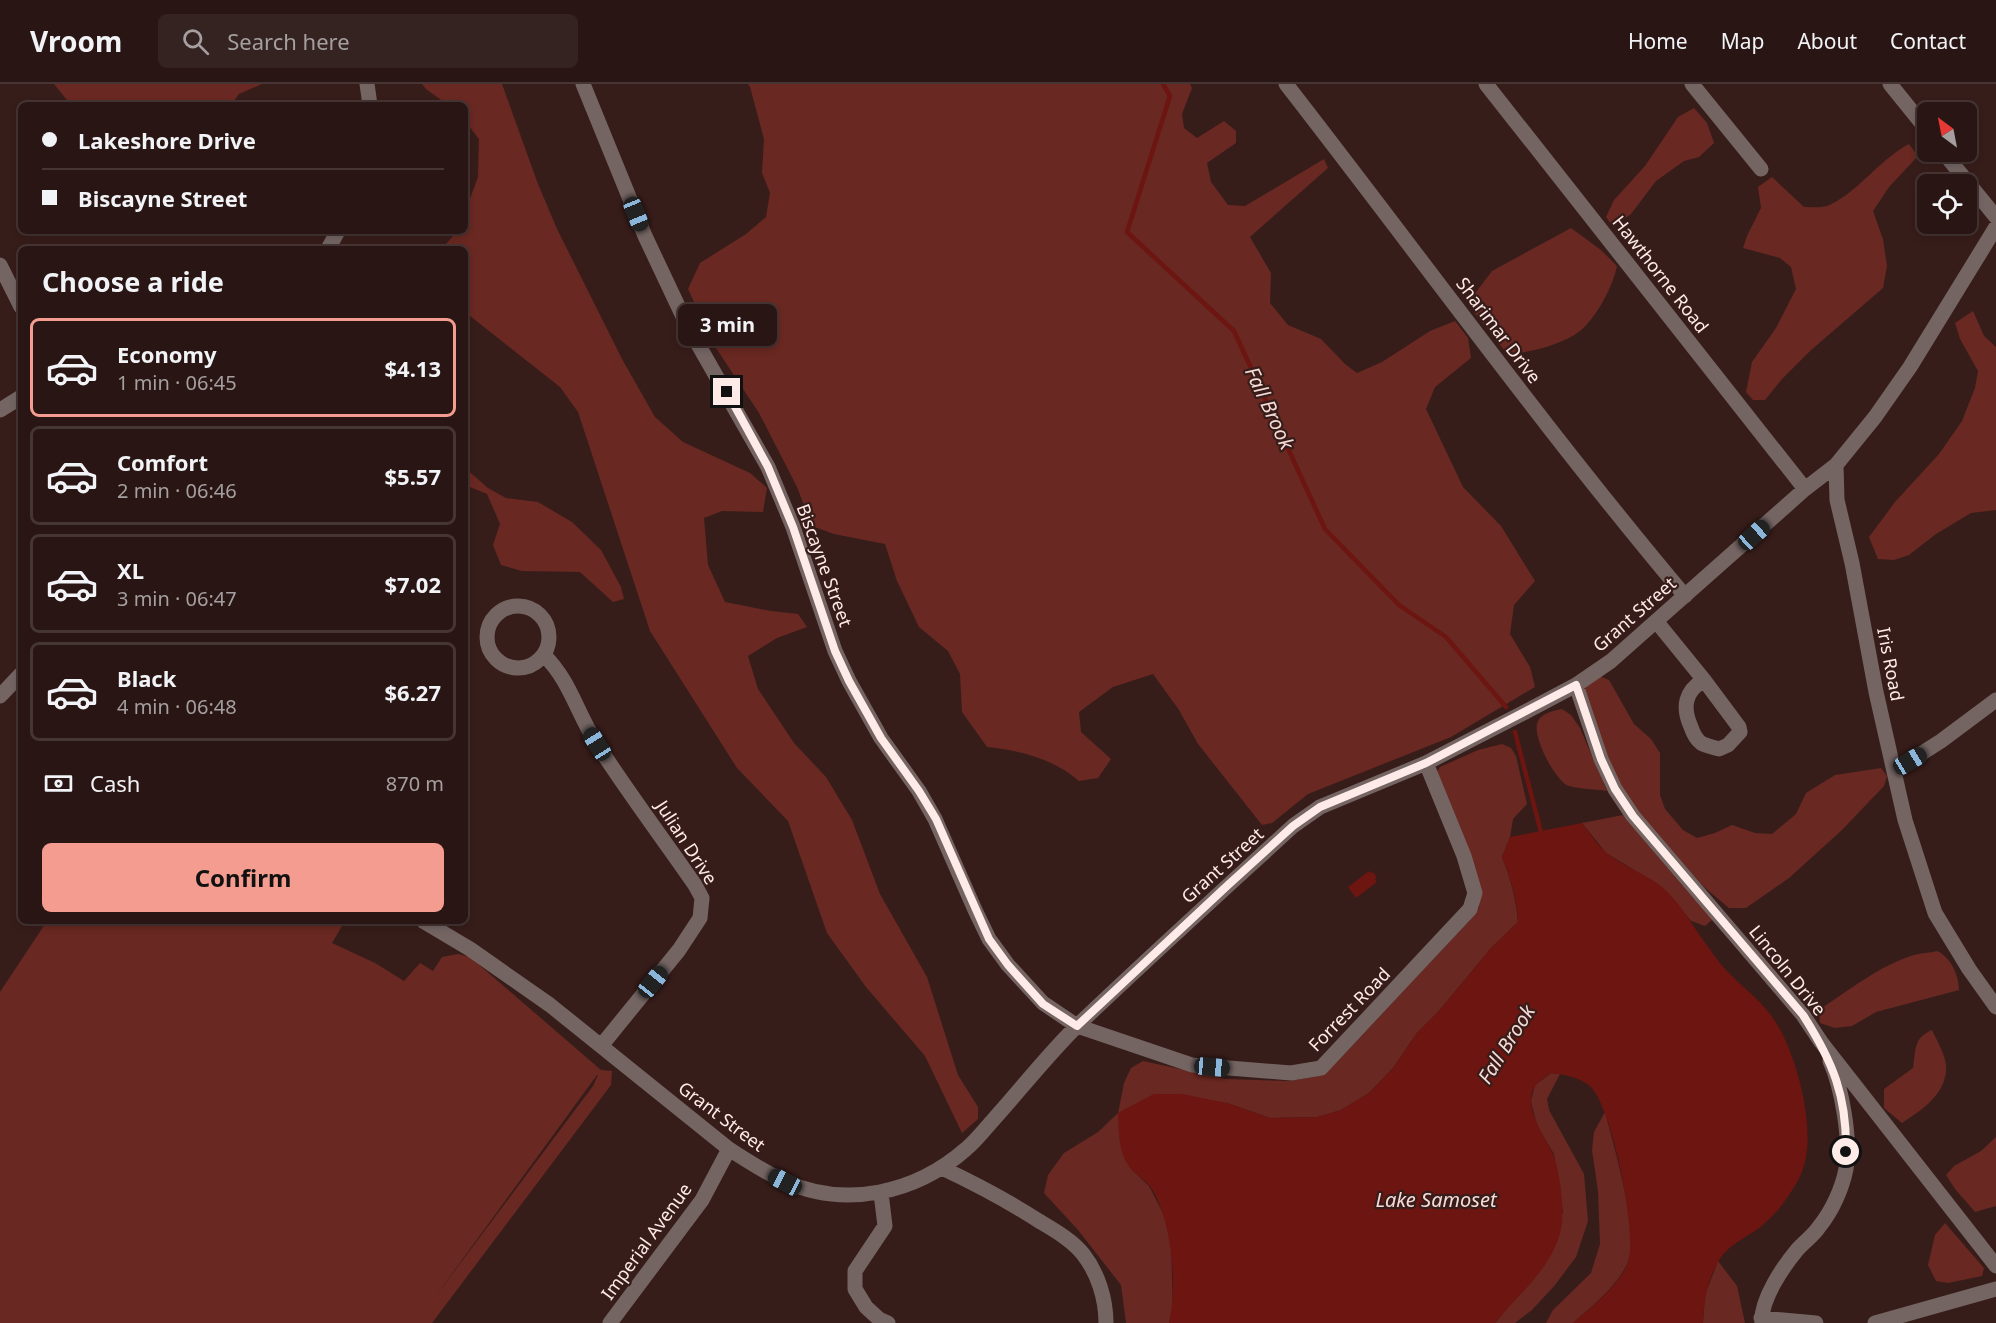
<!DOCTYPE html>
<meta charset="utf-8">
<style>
:root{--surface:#291614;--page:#352322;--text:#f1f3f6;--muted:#a59fa0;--line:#453534;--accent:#f59c90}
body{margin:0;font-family:"Noto Sans",sans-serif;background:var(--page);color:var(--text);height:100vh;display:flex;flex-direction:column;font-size:22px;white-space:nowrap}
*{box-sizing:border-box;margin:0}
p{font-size:20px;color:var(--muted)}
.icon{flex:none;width:33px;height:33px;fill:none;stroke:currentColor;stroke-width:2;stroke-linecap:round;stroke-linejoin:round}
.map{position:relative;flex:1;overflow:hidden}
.drawer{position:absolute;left:18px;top:162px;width:450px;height:678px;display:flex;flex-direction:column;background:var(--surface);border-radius:9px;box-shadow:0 3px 9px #0003,0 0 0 2px var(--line)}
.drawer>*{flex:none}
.top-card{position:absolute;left:18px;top:18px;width:450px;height:132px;border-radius:9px;box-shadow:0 3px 9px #0003,0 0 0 2px var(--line);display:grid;align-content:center;height:132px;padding:0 24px;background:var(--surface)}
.needle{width:39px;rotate:328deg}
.fabs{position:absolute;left:1917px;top:18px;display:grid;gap:12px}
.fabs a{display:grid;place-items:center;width:60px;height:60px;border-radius:9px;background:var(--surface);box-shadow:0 3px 9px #0003,0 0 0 2px var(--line);font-size:30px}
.end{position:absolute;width:27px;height:27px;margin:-14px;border:8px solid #feebe8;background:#111;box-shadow:0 0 0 3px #111}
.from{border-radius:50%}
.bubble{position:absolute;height:42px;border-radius:9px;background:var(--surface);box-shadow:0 3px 9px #0003,0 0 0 2px var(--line);font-size:20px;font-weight:700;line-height:42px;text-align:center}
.car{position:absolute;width:18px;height:36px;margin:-18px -9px;border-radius:8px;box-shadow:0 0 4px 2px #0007;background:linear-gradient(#222 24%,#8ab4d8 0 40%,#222 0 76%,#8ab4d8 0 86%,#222 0)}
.top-card b{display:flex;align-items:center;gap:21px;height:57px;font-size:22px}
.top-card b+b{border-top:2px solid var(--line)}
.top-card i{width:15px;height:15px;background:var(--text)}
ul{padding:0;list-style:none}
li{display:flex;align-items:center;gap:18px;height:99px;margin:0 12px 9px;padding:0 12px;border:3px solid var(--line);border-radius:9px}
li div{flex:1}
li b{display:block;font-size:22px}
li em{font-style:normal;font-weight:700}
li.selected{border-color:var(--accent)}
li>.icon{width:54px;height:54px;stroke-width:1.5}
h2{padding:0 24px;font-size:27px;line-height:72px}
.pay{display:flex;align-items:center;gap:15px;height:66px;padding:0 24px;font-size:22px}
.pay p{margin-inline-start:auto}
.action{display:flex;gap:12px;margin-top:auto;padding:12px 24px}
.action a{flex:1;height:69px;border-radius:9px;background:var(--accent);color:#111;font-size:24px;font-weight:700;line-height:69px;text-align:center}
header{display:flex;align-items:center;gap:36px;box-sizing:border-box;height:84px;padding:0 30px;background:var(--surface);border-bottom:2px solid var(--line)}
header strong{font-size:28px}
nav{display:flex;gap:33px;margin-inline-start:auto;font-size:21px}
.search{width:420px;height:54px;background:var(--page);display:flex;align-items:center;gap:15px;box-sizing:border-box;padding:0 21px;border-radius:9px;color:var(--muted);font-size:22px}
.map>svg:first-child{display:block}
.green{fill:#692821;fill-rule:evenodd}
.water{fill:#6c1511}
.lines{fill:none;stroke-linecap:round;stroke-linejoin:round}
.stream{stroke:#6c1511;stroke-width:4.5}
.minor{stroke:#746563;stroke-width:15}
.route{stroke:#feebe8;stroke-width:8}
.labels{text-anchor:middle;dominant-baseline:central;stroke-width:4.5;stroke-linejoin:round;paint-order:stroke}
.street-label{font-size:18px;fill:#feebe8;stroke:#371d1a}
.water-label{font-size:20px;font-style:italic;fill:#f6dbd7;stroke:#371d1a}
</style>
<header>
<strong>Vroom</strong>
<div class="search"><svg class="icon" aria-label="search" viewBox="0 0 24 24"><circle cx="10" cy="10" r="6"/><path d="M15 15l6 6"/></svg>Search here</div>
<nav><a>Home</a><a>Map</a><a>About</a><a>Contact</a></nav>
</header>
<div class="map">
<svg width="1996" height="1239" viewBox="0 0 1996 1239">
<rect width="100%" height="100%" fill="#371d1a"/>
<path class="green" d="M 54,0 L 262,0 L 239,10 L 231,21 L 71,21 Z
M 422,0 L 502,0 L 538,100 L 557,145 L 622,275 L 655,333 L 683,358 L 750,389 L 767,404 L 763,428 L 722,427 L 704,434 L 708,481 L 725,518 L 771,527 L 798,530 L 807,543 L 777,554 L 748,572 L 758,605 L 794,659 L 826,693 L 852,736 L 880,810 L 927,893 L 958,991 L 978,1023 L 978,1035 L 962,1049 L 925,972 L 866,903 L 827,849 L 788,737 L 737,684 L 650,547 L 578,328 L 560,303 L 465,228 L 465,165 L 442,165 L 457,147 L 465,147 L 465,128 L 478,93 L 479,55 L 465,37 L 465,21 L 448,21 L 426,5 Z
M 748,0 L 1190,0 L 1192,4 L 1182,30 L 1184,44 L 1197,54 L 1224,37 L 1236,47 L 1236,59 L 1207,79 L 1211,98 L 1228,121 L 1245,122 L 1324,75 L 1328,84 L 1250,153 L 1271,189 L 1270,219 L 1288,241 L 1321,255 L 1345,280 L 1357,289 L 1382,278 L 1430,247 L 1455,237 L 1468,254 L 1471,274 L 1435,303 L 1426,325 L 1463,403 L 1501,442 L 1535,497 L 1514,521 L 1510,550 L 1530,583 L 1535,603 L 1451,653 L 1308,710 L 1272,739 L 1262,741 L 1198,660 L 1179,626 L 1153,590 L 1113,603 L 1079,628 L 1081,648 L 1111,675 L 1098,694 L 1079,697 C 1054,675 1019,666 987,663 L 962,628 L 960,590 L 948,567 L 919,543 L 897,497 L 885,460 L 834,450 L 812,442 L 797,403 L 759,329 L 714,261 L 688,205 L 700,179 L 746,150 L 766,133 L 770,109 L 762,89 L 764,55 L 750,3 Z
M 1694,24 L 1707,39 L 1714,59 L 1699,73 L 1684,77 L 1656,97 L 1631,130 L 1613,143 L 1606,133 L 1614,116 L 1645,82 L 1678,33 Z
M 1909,60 L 1918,72 L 1889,103 L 1873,127 L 1883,155 L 1887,182 L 1883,204 L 1810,267 L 1782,295 L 1765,316 L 1753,316 L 1746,308 L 1752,278 L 1776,244 L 1796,205 L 1791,183 L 1780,174 L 1743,164 L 1747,152 L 1761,124 L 1758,103 L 1772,93 L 1804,123 C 1810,123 1820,124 1827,122 C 1854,112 1880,75 1909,60 Z
M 1571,144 L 1601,166 L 1617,182 C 1613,202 1597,233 1580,247 C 1560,262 1532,267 1508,271 L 1474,228 L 1473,212 L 1492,187 Z
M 1973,227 L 1984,252 L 1996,263 L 1996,426 L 1971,429 L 1936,450 L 1909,471 L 1894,476 L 1878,475 L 1869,453 L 1895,418 L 1939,370 L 1962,337 L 1975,304 L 1978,287 L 1960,255 L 1955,239 Z
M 465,384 L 488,404 L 506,414 L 538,418 L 572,438 L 601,466 L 621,503 L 624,515 L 613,518 L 580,488 L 522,487 L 501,481 L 493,461 L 500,440 L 487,410 L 465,401 Z
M 1599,592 L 1609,596 L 1634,640 L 1651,655 L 1660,669 L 1660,711 L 1665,725 L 1683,746 L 1697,754 L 1715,749 L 1732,741 L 1755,749 L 1772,750 L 1796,730 L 1806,709 L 1835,691 L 1881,684 L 1887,692 L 1884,702 L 1842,746 L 1789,794 L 1746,824 L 1729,824 L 1704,803 L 1639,730 L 1619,699 L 1605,668 L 1584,603 Z
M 1562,625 L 1571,631 L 1580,644 L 1607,707 C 1597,705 1572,705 1565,700 C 1553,691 1531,651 1538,637 C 1542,629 1553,627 1562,625 Z
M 1502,660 L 1511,664 L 1516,672 L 1527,720 L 1513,735 L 1510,753 L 1502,773 C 1511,795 1516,815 1518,838 L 1491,864 L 1439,927 L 1417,949 L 1393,984 L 1369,1009 L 1341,1026 L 1318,1033 L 1270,1034 L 1227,1019 L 1131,1085 L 1149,1102 L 1164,1131 L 1171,1160 L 1173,1226 L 1169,1239 L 1126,1239 L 1121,1201 L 1078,1146 L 1044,1109 L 1048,1091 L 1064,1069 L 1098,1048 L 1118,1029 L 1124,999 L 1131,984 L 1143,977 L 1226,995 L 1290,997 L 1317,992 L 1332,983 L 1469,837 L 1479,824 L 1480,806 L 1437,688 L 1440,683 L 1478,666 Z
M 1623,731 L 1687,807 L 1709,830 L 1712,836 L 1705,842 L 1691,837 L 1662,803 L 1606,769 L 1582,739 Z
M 47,837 L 345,837 L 332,859 L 375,879 L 404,897 L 420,879 L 433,887 L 442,873 L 458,870 L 470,873 L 601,986 L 612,987 L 611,1001 L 432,1239 L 0,1239 L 0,908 ZM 598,991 L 593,1002 L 435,1213 L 597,991 Z
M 1937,867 C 1951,873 1959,892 1959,906 L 1876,928 L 1852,942 L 1835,944 L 1820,939 L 1819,926 C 1848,907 1880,881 1914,871 C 1921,869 1930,869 1937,867 Z
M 1932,946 C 1937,957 1945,970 1946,981 C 1948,1009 1922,1026 1902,1039 L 1884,1024 L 1884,1005 L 1913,984 C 1916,966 1913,954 1932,946 Z
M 1551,989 L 1560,990 L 1547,1015 L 1549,1026 L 1584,1090 L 1588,1137 L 1576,1173 L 1555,1201 L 1532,1226 L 1515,1239 L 1495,1239 L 1508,1223 L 1563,1128 L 1554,1070 L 1537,1042 L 1531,1017 L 1535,1001 Z
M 1605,1028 C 1613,1059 1640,1150 1628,1178 C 1617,1203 1593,1221 1573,1239 L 1546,1239 L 1553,1226 L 1591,1189 L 1600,1160 L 1598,1107 L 1592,1066 L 1594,1048 Z
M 1996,1053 L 1996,1122 L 1975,1128 L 1955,1105 L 1946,1091 L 1954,1082 L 1981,1067 Z
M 1945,1139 L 1984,1184 L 1982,1192 L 1948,1199 L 1936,1197 L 1928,1181 L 1935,1151 Z
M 1718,1177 L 1737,1202 L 1745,1239 L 1703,1239 L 1705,1211 Z"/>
<path class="water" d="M 1582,739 C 1590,749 1598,763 1608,770 C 1624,783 1646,790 1662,803 C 1681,819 1694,845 1709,864 C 1716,874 1723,884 1732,892 C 1746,906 1762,918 1773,934 C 1797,968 1819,1052 1801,1090 C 1793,1107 1780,1126 1766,1138 C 1752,1152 1728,1159 1718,1178 C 1707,1198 1704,1216 1703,1239 L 1573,1239 C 1590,1224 1625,1197 1629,1174 C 1636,1145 1612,1022 1590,1002 C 1579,993 1565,991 1551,989 C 1547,992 1540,996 1537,1000 C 1520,1019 1544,1051 1552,1068 C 1560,1084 1565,1128 1561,1145 C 1552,1185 1519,1209 1495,1239 L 1169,1239 C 1178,1203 1172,1132 1149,1101 C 1144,1095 1137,1092 1132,1086 C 1118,1070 1119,1049 1118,1029 L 1154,1010 L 1182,1010 L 1227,1019 L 1270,1034 L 1318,1033 L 1341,1026 L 1369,1009 L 1393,984 L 1417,949 L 1439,927 L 1491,864 L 1518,838 C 1517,815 1511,795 1502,773 L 1510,753 Z
M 1369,787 L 1371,789 L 1373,788 L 1377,794 L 1375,795 L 1377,798 L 1356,814 L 1348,803 Z"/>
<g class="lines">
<path class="stream" d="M 1163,0 L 1170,12 L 1127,148 L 1234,247 L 1325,445 L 1399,521 L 1446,553 L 1506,623
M 1515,648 L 1542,752"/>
<path class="minor" d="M 367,0 L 370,21
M 583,0 L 645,152 L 687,241 L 768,383 L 793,443 L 835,567 L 849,597 L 881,654 L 919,707 L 935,735 L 975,826 L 989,855 L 1008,881 L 1043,919 L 1077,942 L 1192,981 L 1291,989 L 1321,984 L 1470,825 L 1475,809 L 1464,772 L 1426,679
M 1286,0 C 1419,171 1546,347 1685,512
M 1486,0 L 1805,405
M 1692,0 L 1761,85
M 1890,0 L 1928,47
M 1943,68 L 1996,133
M 328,165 L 338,147
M 0,181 L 21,223
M 0,326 L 21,313
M 1836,381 L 1837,416 L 1852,479 L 1876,608 L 1905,736 L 1935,829 L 1969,885 L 1996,923
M487 553a31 31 0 1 1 62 0a31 31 0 1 1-62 0Z
M 1656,537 L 1704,596 C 1685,607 1682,623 1691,643 C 1693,649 1696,655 1701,659 C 1706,662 1713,663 1719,665 L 1728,661 L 1740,648 L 1739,643 L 1704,596
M 544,571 C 570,597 576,626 595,657 C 626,706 662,753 695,801 L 702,814 L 700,834 L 679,866 L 601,962
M 1576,601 L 1601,675 L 1615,705 L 1633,732 L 1803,931 L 1821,958 L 1996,1182
M 0,612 L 21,590
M 1894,687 L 1941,657 L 1996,616
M 423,837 L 470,865 L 550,921 L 729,1065 C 746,1076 764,1088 784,1097 C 846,1125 916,1109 966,1065 C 976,1057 985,1045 994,1035 C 1022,1004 1049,969 1079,940 C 1149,873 1221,808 1293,742 L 1320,723 L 1426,679 L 1527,627 L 1576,601 L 1611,577 L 1805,405 L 1836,381 L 1875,333 L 1910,283 L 1996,143
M 942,1084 C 976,1100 1008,1117 1039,1137 C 1054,1146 1072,1156 1083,1170 C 1098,1189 1106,1215 1106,1239
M 881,1109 L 885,1142 L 855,1187 L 855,1205 L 866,1223 L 879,1235 L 888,1239
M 1761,1234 L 1816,1239
M 610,1239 L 702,1116 L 729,1065
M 1762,1239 C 1760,1216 1783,1183 1797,1166 C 1804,1158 1813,1152 1819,1143 C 1832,1127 1842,1105 1846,1085 C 1851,1056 1842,1004 1830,977
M 1875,1239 L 1996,1205"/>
</g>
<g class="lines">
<path class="route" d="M 727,308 L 768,383 L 793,443 L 835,567 L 849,597 L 881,654 L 919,707 L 936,735 L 989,855 L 1008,881 L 1043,920 L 1077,942 L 1228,801 L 1293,742 L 1320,723 L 1426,679 L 1576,601 L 1601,675 L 1615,705 L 1633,732 L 1803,931 C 1833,978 1847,1012 1846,1068"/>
</g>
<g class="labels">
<g class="street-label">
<text transform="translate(1661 190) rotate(52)">Hawthorne Road</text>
<text transform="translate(1499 246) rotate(53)">Sharimar Drive</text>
<text transform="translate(825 481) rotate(70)">Biscayne Street</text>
<text transform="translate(1634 530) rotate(-41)">Grant Street</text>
<text transform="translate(1891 580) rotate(79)">Iris Road</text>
<text transform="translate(687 758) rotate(57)">Julian Drive</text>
<text transform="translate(1222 781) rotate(-42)">Grant Street</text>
<text transform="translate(1788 886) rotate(51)">Lincoln Drive</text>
<text transform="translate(1349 925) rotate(-46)">Forrest Road</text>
<text transform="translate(722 1032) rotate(37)">Grant Street</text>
<text transform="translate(646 1157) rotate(-54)">Imperial Avenue</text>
</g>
<g class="water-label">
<text transform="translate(1270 324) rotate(65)">Fall Brook</text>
<text transform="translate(1506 960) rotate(-58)">Fall Brook</text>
<text x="1436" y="1115">Lake Samoset</text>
</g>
</g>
</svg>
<div class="fabs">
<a><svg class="needle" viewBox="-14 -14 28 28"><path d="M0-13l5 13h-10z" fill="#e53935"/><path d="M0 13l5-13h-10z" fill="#a59fa0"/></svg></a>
<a><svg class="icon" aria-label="locate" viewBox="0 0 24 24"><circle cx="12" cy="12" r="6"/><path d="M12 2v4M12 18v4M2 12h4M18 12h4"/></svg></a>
</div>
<i class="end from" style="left:1846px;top:1068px"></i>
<i class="end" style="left:727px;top:308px"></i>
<div class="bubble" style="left:678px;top:220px;width:99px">3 min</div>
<i class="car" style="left:636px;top:130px;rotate:158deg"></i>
<i class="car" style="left:1754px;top:451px;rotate:48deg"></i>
<i class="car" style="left:597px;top:660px;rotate:328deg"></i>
<i class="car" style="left:1910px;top:677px;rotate:59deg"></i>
<i class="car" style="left:653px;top:898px;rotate:39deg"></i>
<i class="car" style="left:1212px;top:983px;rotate:95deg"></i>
<i class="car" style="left:785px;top:1098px;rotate:298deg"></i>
<div class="top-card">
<b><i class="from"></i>Lakeshore Drive</b>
<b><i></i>Biscayne Street</b>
</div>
<section class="drawer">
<h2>Choose a ride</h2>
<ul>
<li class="selected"><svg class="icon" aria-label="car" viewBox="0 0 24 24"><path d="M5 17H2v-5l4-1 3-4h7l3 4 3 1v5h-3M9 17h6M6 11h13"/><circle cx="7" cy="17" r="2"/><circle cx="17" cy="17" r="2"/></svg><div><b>Economy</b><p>1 min · 06:45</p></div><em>$4.13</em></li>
<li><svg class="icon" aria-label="car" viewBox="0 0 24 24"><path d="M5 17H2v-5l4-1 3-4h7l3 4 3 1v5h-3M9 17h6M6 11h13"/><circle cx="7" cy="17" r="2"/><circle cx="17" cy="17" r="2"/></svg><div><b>Comfort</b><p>2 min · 06:46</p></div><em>$5.57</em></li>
<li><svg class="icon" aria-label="car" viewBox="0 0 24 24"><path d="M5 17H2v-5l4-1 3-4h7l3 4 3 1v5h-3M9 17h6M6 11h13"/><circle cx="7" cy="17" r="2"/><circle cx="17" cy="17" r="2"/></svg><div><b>XL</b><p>3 min · 06:47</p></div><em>$7.02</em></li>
<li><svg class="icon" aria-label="car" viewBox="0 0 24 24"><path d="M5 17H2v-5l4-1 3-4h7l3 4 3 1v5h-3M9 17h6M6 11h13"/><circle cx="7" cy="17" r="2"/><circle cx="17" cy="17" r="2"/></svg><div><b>Black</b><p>4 min · 06:48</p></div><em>$6.27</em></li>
</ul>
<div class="pay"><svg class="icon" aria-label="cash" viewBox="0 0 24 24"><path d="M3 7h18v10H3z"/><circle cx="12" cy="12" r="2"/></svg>Cash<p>870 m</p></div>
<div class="action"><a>Confirm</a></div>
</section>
</div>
